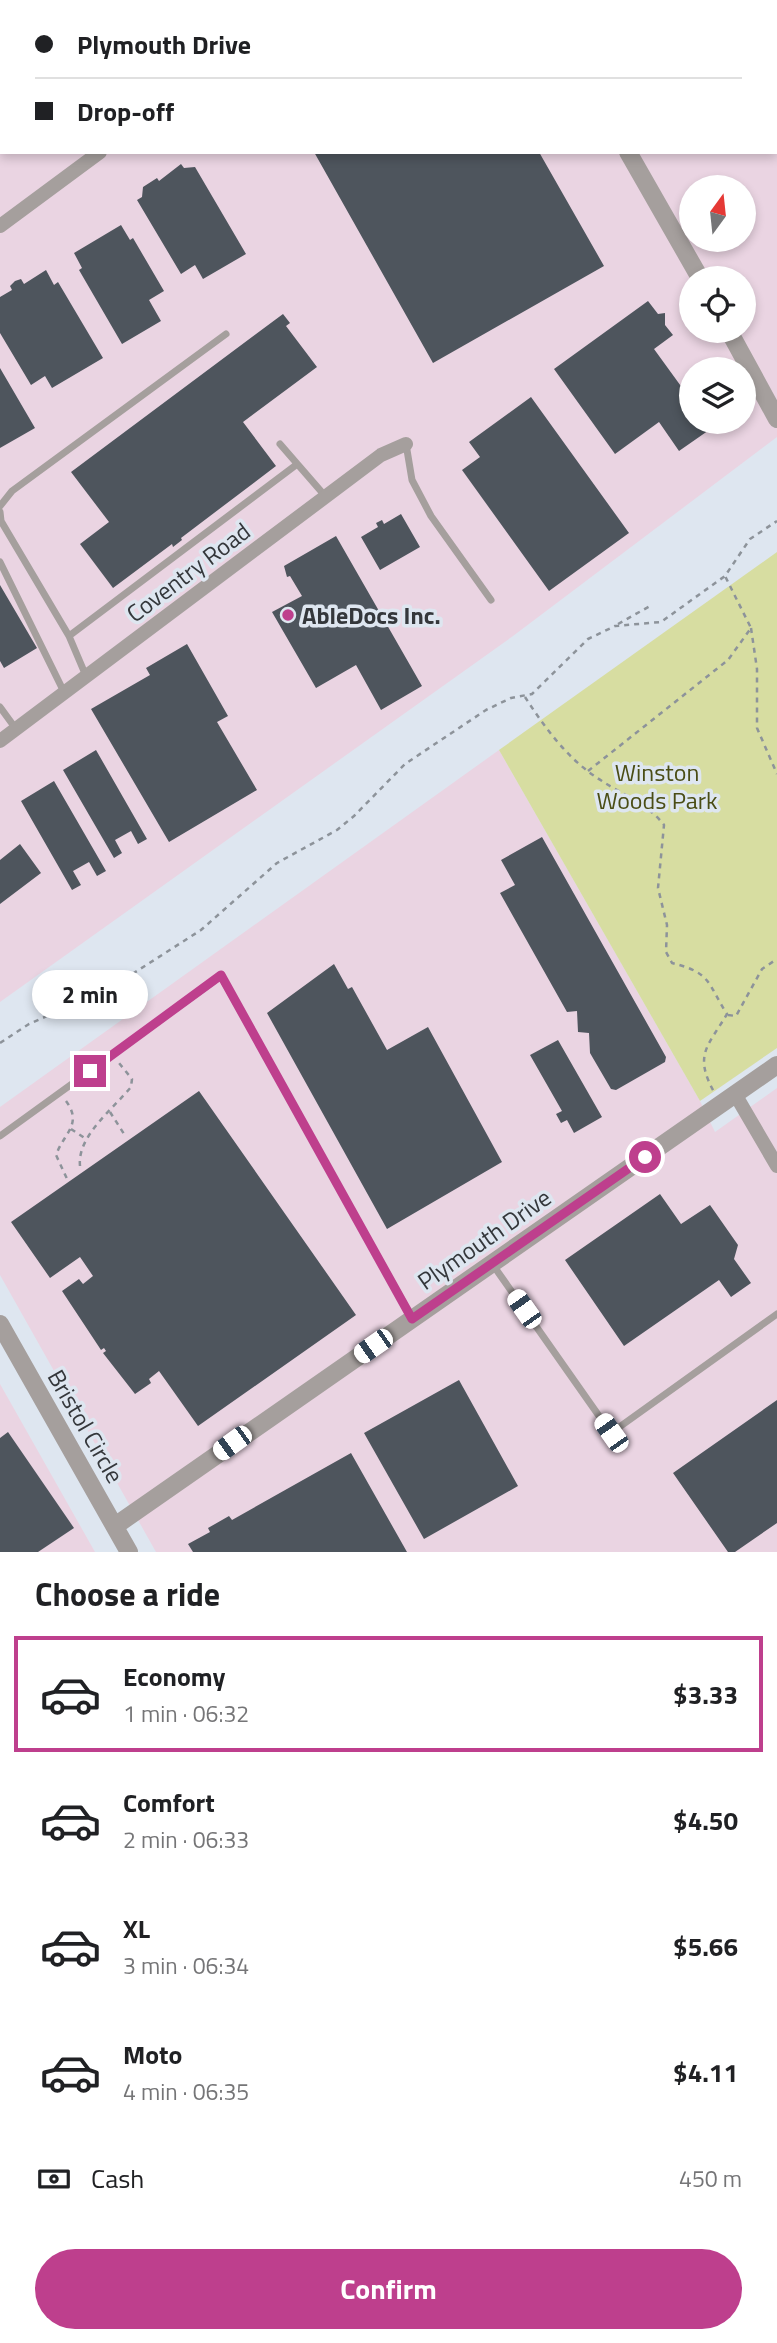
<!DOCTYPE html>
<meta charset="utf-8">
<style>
:root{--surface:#fff;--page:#f2f2f2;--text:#202124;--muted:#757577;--line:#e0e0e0;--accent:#be3f8d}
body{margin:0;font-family:"Titillium Web",sans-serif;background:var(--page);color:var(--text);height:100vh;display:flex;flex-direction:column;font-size:26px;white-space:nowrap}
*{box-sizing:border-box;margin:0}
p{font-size:23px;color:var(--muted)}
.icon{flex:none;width:38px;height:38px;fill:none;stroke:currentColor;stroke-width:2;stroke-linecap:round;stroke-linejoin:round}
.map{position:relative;height:1552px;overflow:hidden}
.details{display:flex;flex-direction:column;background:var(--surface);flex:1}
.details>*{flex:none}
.hud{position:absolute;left:0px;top:0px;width:777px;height:154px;box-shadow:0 4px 10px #0003;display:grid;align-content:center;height:154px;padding:0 35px;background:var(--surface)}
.needle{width:46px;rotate:15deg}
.tools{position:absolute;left:679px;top:175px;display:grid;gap:14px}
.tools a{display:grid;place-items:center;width:77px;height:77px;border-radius:50%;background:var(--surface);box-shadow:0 4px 10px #0003;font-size:35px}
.end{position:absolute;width:32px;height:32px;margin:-16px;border:9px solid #be3f8d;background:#fff;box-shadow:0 0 0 4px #fff}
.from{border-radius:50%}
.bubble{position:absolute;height:49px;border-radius:24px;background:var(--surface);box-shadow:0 4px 10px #0003;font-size:23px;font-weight:700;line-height:49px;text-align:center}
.car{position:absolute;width:21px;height:42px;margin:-21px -10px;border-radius:9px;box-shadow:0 0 5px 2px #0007;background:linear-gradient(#fff 24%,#345 0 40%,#fff 0 76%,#345 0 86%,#fff 0)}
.hud b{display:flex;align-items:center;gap:24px;height:66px;font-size:26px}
.hud b+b{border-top:2px solid var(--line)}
.hud i{width:18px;height:18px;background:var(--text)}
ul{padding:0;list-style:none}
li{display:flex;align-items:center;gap:21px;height:116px;margin:0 14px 10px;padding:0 21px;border:4px solid transparent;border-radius:0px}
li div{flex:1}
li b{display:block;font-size:26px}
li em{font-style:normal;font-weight:700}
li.current{border-color:var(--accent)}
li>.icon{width:63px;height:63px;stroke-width:1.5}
h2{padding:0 35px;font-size:32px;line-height:84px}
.pay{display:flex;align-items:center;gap:18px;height:77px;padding:0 35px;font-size:26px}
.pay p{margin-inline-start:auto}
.button{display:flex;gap:14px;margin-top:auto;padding:14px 35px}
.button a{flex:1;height:80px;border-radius:42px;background:var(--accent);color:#fff;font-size:28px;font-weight:700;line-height:80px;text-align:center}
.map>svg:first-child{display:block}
.industrial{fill:#ead4e2;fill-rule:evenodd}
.green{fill:#d7dda1}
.building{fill:#4e555d}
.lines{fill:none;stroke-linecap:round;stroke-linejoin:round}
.path{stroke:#8d939a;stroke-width:2.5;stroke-dasharray:5 5;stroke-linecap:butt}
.service{stroke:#a59f9d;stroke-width:7}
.minor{stroke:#a59f9d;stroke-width:14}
.tertiary{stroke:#a59f9d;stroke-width:18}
.route{stroke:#be3f8d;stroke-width:9}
.poi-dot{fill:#be3f8d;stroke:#dee6f0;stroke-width:2.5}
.labels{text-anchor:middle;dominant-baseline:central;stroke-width:7;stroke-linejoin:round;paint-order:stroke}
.street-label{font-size:24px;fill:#34373b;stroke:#dee6f0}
.poi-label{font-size:24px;font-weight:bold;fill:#34373b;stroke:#dee6f0;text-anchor:start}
.park-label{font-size:24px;fill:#4a4d15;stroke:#dee6f0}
</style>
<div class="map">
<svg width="777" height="1552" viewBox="0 0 777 1552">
<rect width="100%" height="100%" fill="#dee6f0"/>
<path class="industrial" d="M 0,0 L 777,0 L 777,437 L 513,636 L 0,1002 ZM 2,2 L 775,2 L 775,152 L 2,152 ZM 691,187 L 744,187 L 744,240 L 691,240 ZM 691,278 L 744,278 L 744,331 L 691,331 ZM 691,369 L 744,369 L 744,422 L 691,422 Z
M 499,750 L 700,1101 L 715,1132 L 777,1088 L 777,1552 L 156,1552 L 0,1275 L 0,1107 Z
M 0,1384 L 95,1552 L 0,1552 Z"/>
<path class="green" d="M 777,552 L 777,1048 L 700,1101 L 499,750 Z"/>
<path class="building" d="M 314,152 L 539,152 L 604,266 L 433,363 Z
M 181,164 L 184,168 L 195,167 L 246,254 L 203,279 L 195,265 L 181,274 L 137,200 L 142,197 L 143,187 L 157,178 L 159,181 Z
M 121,225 L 130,240 L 133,238 L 164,291 L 149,300 L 161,321 L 122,344 L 79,270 L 82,268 L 74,253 Z
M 46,270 L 54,285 L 58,282 L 103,358 L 52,388 L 45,376 L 31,385 L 0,333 L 0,297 L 12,290 L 10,286 L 15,281 L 21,279 L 24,284 Z
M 648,301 L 658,314 L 665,313 L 665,325 L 673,335 L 654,349 L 691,400 L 691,422 L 707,422 L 712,428 L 679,451 L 659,422 L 615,454 L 554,369 Z
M 283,314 L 290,323 L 286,326 L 317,367 L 243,422 L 276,466 L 181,538 L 182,540 L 173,547 L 172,544 L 113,588 L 80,544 L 109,522 L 71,472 Z
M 0,368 L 35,428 L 0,448 Z
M 531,397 L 629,533 L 549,591 L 462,470 L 480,457 L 469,442 Z
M 401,514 L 420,547 L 380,570 L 361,537 L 378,527 L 376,523 L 382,520 L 384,524 Z
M 336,536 L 422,686 L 381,710 L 356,665 L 316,688 L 272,612 L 302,596 L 290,576 L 287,577 L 284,566 Z
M 0,585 L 37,648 L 4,668 L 0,661 Z
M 187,644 L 228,716 L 217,722 L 257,790 L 169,842 L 91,709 L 150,675 L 146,668 Z
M 96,750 L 147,839 L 138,844 L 131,831 L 115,840 L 122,853 L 114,858 L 63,770 Z
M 54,781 L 106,871 L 97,876 L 89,862 L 73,871 L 81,885 L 72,890 L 21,801 Z
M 542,837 L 666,1057 L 665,1062 L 616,1090 L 611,1089 L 590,1053 L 589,1033 L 578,1032 L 577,1011 L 567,1012 L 500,893 L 515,885 L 501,860 Z
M 20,844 L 41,873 L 0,904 L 0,860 Z
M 334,964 L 348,989 L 352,987 L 387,1050 L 428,1027 L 502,1162 L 387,1229 L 267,1013 Z
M 558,1040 L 602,1117 L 574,1133 L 567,1120 L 561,1123 L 556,1114 L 562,1111 L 530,1055 Z
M 199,1091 L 356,1315 L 198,1426 L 159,1371 L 149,1379 L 151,1383 L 135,1394 L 103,1353 L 106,1351 L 104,1348 L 101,1350 L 62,1291 L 79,1279 L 83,1284 L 93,1276 L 80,1257 L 50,1278 L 11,1222 Z
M 660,1194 L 681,1224 L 710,1205 L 738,1245 L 734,1259 L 751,1283 L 731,1297 L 719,1280 L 624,1346 L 565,1260 Z
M 459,1380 L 518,1486 L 424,1539 L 364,1433 Z
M 777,1400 L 777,1523 L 735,1552 L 728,1552 L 673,1473 Z
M 8,1432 L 74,1528 L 38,1552 L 0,1552 L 0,1438 Z
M 351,1453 L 407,1552 L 193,1552 L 188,1544 L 210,1532 L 208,1528 L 229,1516 L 232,1520 Z"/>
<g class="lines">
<path class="path" d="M 618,624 L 650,606
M 751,628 L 757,669 L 757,728 L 777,774
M 525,697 C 545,728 569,761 602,781 C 623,795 648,804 664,825 L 658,888 L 667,925 L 666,952 L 672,963 C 712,973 707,983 727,1014 C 709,1045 693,1054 714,1092
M 588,771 L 728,660 L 751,628 L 725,576
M 728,1015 L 736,1016 L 762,969 L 777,959
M 0,1043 L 29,1024 L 112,987 L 201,930 L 277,863 L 337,830 L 354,816 L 405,764 L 486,710 L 511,698 L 532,694 L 588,639 L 615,626 L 661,622 L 725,576 L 750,539 L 777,521
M 66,1101 C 83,1124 64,1133 56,1155 L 68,1181
M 110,1112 L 126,1137
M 71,1129 L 86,1139
M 80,1166 C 77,1136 113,1109 131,1087 L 132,1079 L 119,1063"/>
<path class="service" d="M 278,0 L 279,2
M 280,444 L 326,497
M 406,444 L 412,480 L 431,516 L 491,600
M 0,506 L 12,491 L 226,334
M 0,512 L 1,521 L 69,636 L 296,465
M 0,562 L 64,692
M 69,636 L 86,676
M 0,707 L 16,729
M 0,1136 L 221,976 L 412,1318
M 493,1265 L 611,1433 L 777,1314"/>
<path class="minor" d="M 303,2 L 306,0
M 0,226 L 100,152
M 0,741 L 381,455 L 406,444
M 735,1094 L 777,1166"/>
<path class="tertiary" d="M 541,0 L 542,2
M 628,152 L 700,278
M 729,331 L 777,419
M 0,1324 L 129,1552
M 115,1526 L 777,1065"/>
</g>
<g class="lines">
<path class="route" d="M 90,1071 L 221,975 L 412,1319 L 645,1157"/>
</g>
<circle class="poi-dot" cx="288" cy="615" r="7"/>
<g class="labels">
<g class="street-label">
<text transform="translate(188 572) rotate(-37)">Coventry Road</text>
<text transform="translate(484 1239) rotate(-35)">Plymouth Drive</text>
<text transform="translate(86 1426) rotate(60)">Bristol Circle</text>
</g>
<g class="poi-label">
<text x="302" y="615">AbleDocs Inc.</text>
</g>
<g class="park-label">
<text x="657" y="772">Winston<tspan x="657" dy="28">Woods Park</tspan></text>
</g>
</g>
</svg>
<div class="tools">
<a><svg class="needle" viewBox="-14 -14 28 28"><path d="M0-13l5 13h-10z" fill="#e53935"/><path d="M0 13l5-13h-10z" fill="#757577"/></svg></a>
<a><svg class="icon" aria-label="locate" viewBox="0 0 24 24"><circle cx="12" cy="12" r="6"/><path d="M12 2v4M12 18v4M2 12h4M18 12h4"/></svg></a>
<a><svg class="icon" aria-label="layers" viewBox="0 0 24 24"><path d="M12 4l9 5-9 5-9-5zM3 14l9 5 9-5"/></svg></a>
</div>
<i class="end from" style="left:645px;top:1157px"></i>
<i class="end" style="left:90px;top:1071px"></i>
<div class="bubble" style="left:32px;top:970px;width:116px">2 min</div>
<i class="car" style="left:524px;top:1309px;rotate:325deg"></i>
<i class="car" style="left:373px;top:1346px;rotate:235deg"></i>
<i class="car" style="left:611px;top:1433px;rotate:325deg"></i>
<i class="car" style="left:232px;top:1443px;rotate:234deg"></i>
<div class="hud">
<b><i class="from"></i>Plymouth Drive</b>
<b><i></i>Drop-off</b>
</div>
</div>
<section class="details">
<h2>Choose a ride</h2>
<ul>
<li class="current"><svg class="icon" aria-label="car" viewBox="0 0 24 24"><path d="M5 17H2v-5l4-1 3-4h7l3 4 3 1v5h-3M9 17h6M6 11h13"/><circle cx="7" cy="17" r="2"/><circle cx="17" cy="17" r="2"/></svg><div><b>Economy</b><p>1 min · 06:32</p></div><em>$3.33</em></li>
<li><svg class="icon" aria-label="car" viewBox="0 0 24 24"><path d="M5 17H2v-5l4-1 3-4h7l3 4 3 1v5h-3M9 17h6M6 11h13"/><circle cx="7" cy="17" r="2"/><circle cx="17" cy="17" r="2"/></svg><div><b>Comfort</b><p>2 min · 06:33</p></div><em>$4.50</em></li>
<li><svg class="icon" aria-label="car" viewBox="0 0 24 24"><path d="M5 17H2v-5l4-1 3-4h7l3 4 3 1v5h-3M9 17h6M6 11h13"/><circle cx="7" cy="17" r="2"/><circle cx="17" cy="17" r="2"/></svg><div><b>XL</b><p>3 min · 06:34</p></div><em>$5.66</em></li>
<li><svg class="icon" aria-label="car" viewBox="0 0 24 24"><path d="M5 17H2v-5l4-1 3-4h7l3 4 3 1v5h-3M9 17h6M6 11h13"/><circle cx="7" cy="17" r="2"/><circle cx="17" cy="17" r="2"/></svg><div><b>Moto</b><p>4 min · 06:35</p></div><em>$4.11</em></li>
</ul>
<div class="pay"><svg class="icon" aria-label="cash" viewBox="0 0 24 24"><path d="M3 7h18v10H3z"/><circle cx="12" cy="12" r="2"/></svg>Cash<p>450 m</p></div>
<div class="button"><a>Confirm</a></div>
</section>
